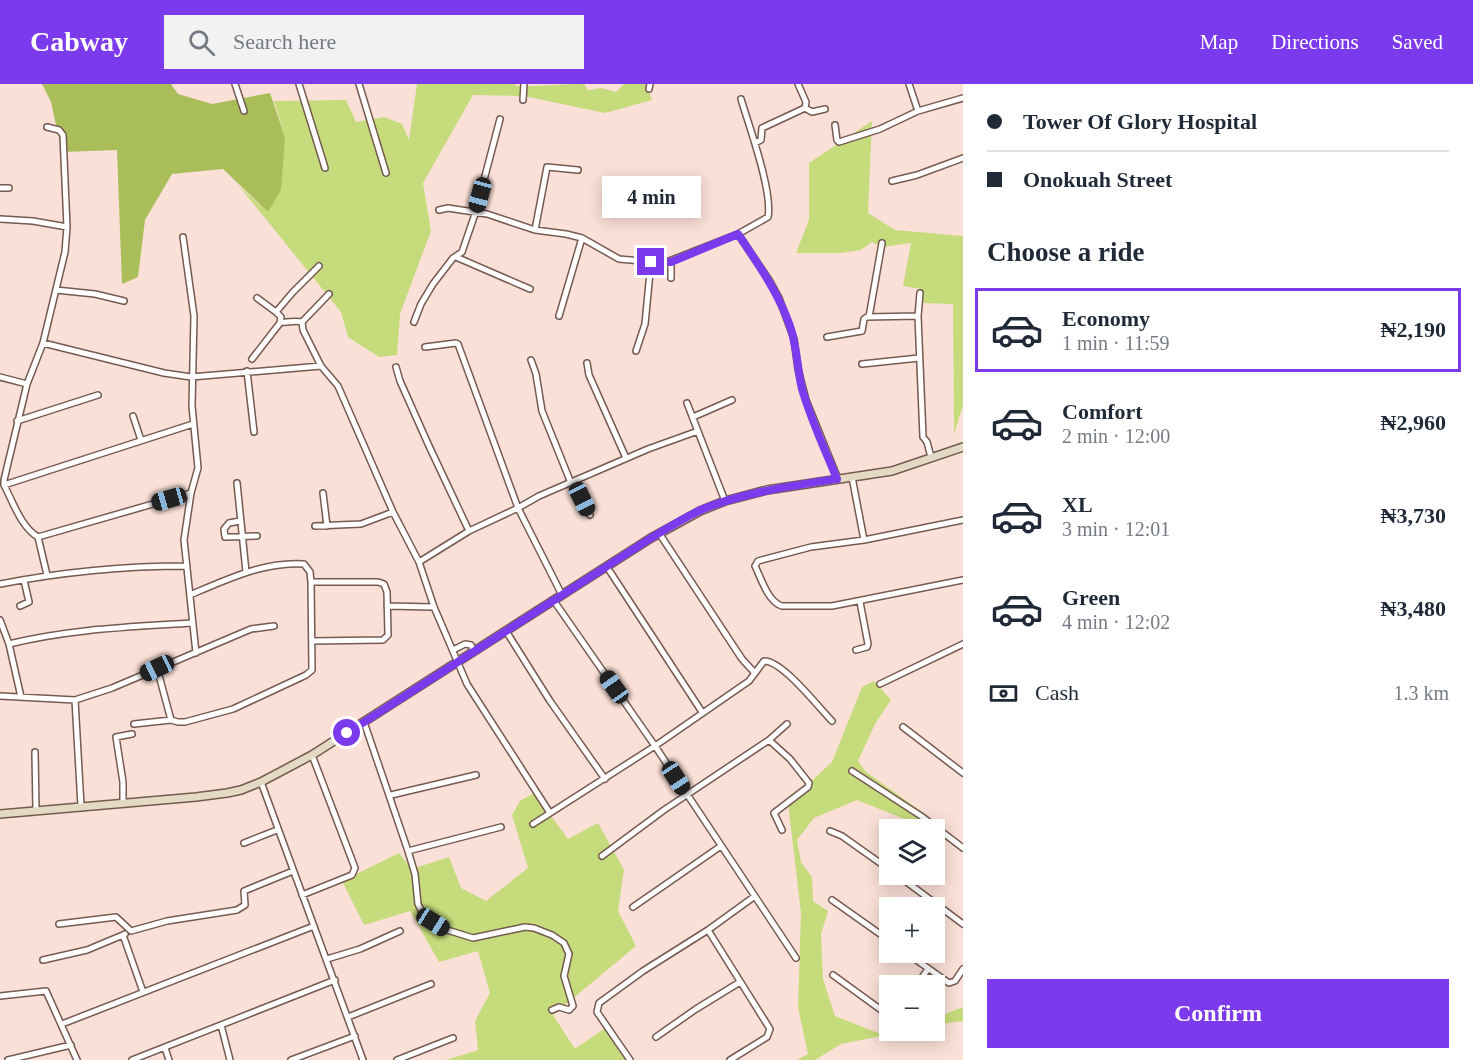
<!DOCTYPE html>
<meta charset="utf-8">
<style>
:root{--surface:#fff;--page:#f2f2f3;--text:#1f2937;--muted:#747a83;--line:#e0e1e3;--accent:#7c3aed}
body{margin:0;font-family:Georgia,serif;background:var(--page);color:var(--text);height:100vh;display:flex;flex-direction:column;font-size:22px;white-space:nowrap}
*{box-sizing:border-box;margin:0}
p{font-size:20px;color:var(--muted)}
.icon{flex:none;width:33px;height:33px;fill:none;stroke:currentColor;stroke-width:2;stroke-linecap:round;stroke-linejoin:round}
.map{position:relative;flex:1;overflow:hidden}
.details{display:flex;flex-direction:column;background:var(--surface);width:510px}
.details>*{flex:none}
.top-card{display:grid;align-content:center;height:132px;padding:0 24px;background:var(--surface)}
.controls{position:absolute;left:879px;top:735px;display:grid;gap:12px}
.controls a{display:grid;place-items:center;width:66px;height:66px;border-radius:0px;background:var(--surface);box-shadow:0 3px 15px #0003;font-size:30px}
.end{position:absolute;width:27px;height:27px;margin:-14px;border:8px solid #7c3aed;background:#fff;box-shadow:0 0 0 3px #fff}
.from{border-radius:50%}
.bubble{position:absolute;height:42px;border-radius:0px;background:var(--surface);box-shadow:0 3px 15px #0003;font-size:20px;font-weight:700;line-height:42px;text-align:center}
.car{position:absolute;width:18px;height:36px;margin:-18px -9px;border-radius:8px;box-shadow:0 0 4px 2px #0007;background:linear-gradient(#222 24%,#8ab4d8 0 40%,#222 0 76%,#8ab4d8 0 86%,#222 0)}
.top-card b{display:flex;align-items:center;gap:21px;height:57px;font-size:22px}
.top-card b+b{border-top:2px solid var(--line)}
.top-card i{width:15px;height:15px;background:var(--text)}
ul{padding:0;list-style:none}
li{display:flex;align-items:center;gap:18px;height:84px;margin:0 12px 9px;padding:0 12px;border:3px solid transparent;border-radius:0px}
li div{flex:1}
li b{display:block;font-size:22px}
li em{font-style:normal;font-weight:700}
li.active{border-color:var(--accent)}
li>.icon{width:54px;height:54px;stroke-width:1.5}
h2{padding:0 24px;font-size:27px;line-height:72px}
.pay{display:flex;align-items:center;gap:15px;height:66px;padding:0 24px;font-size:22px}
.pay p{margin-inline-start:auto}
.cta{display:flex;gap:12px;margin-top:auto;padding:12px 24px}
.cta a{flex:1;height:69px;border-radius:0px;background:var(--accent);color:#fff;font-size:24px;font-weight:700;line-height:69px;text-align:center}
header{display:flex;align-items:center;gap:36px;box-sizing:border-box;height:84px;padding:0 30px;background:var(--accent);color:#fff}
header strong{font-size:28px}
nav{display:flex;gap:33px;margin-inline-start:auto;font-size:21px}
.search{width:420px;height:54px;background:var(--page);display:flex;align-items:center;gap:15px;box-sizing:border-box;padding:0 21px;border-radius:0px;color:var(--muted);font-size:22px}
main{display:flex;flex:1;min-height:0}
.map>svg:first-child{display:block}
.green{fill:#c6db7b}
.forest{fill:#a9be59}
.lines{fill:none;stroke-linecap:round;stroke-linejoin:round}
.street-casing{stroke:#755a50;stroke-width:8}
.secondary-casing{stroke:#755a50;stroke-width:10}
.street{stroke:#fff;stroke-width:5}
.secondary{stroke:#e2dac3;stroke-width:7}
.route{stroke:#7c3aed;stroke-width:8}
</style>
<header>
<strong>Cabway</strong>
<div class="search"><svg class="icon" aria-label="search" viewBox="0 0 24 24"><circle cx="10" cy="10" r="6"/><path d="M15 15l6 6"/></svg>Search here</div>
<nav><a>Map</a><a>Directions</a><a>Saved</a></nav>
</header>
<main>
<div class="map">
<svg width="963" height="976" viewBox="0 0 963 976">
<rect width="100%" height="100%" fill="#fae0d7"/>
<path class="green" d="M 417,0 L 515,0 L 517,2 C 540,3 561,0 584,0 L 588,6 L 601,4 L 616,8 L 624,0 L 646,0 L 652,16 L 605,29 L 524,12 L 473,11 L 423,99 L 431,147 L 400,230 L 397,271 L 379,273 L 348,253 L 341,228 L 239,102 L 268,128 L 285,53 L 274,17 L 346,16 L 356,38 L 384,33 L 402,40 L 409,56 Z
M 872,37 L 868,129 L 895,146 L 963,152 L 963,321 L 954,350 L 953,220 L 923,219 L 921,205 L 903,202 L 911,159 L 882,163 L 872,158 L 861,166 L 840,169 L 796,169 L 809,136 L 809,79 Z
M 874,597 L 891,616 L 875,640 L 858,677 L 866,688 L 928,732 L 919,741 L 857,716 L 814,734 L 797,756 L 801,778 L 812,793 L 813,817 L 828,827 L 821,850 L 823,895 L 835,932 L 878,949 L 889,946 L 906,947 L 841,960 L 815,976 L 797,976 L 808,970 L 798,923 L 801,829 L 788,719 L 832,678 L 862,603 Z
M 534,709 L 568,755 L 598,739 L 624,786 L 618,827 L 636,862 L 553,931 L 575,965 L 605,944 L 633,976 L 446,976 L 478,966 L 475,937 L 490,909 L 478,867 L 439,878 L 410,827 L 364,841 L 342,797 L 399,769 L 412,785 L 449,773 L 461,804 L 486,817 L 528,784 L 512,731 L 520,717 Z
M 963,923 L 963,937 L 935,941 L 935,934 Z"/>
<path class="forest" d="M 42,0 L 171,0 L 178,10 L 212,20 L 270,9 L 285,53 L 281,106 L 268,128 L 223,85 L 172,90 L 145,136 L 138,193 L 122,200 L 117,66 L 62,68 L 51,18 Z"/>
<g class="lines">
<defs>
<path id="street" d="M 235,0 L 244,27
M 299,0 L 325,84
M 359,0 L 386,89
M 798,0 L 806,18 L 805,24
M 909,0 L 918,27
M 649,5 L 650,0
M 523,16 L 524,0
M 835,41 L 837,56 L 839,58 L 880,45 L 918,27 L 963,14
M 47,43 L 59,46 L 63,51 L 67,143 L 65,168 L 43,259 L 27,300 L 4,396 L 4,401 C 13,418 21,443 38,453 L 47,491
M 755,59 L 761,56 L 762,44 L 805,24 L 812,28 L 825,25
M 892,97 L 917,91 L 963,74
M 0,104 L 9,104
M 439,126 L 448,124 L 487,130 L 535,146 L 566,150 L 582,154 L 619,175 L 664,179 L 738,150 L 768,133 C 773,108 749,42 741,15
M 0,135 L 33,137 L 67,143
M 535,146 L 547,83 L 578,86
M 738,150 L 769,196 L 779,214 L 794,255 L 798,285 L 806,316 L 838,395
M 183,153 L 194,232 L 192,322 L 198,384 L 191,409 L 184,456 L 196,569
M 456,173 L 530,205
M 671,194 L 671,178
M 56,206 L 95,210 L 124,217
M 920,209 L 918,232 L 923,353 L 927,358 L 931,373
M 257,214 L 276,228
M 559,232 L 582,154
M 869,233 L 882,159
M 281,238 C 289,239 294,236 302,238
M 302,238 L 303,246 L 321,282 L 338,302 L 393,428 L 419,478 L 434,523 L 467,600 L 550,729
M 302,238 L 329,210
M 414,238 L 421,220 L 433,200 L 453,174 L 462,168 L 475,130 L 500,35
M 827,253 L 862,247 L 864,235 L 867,233 L 918,232
M 43,259 L 164,289 L 191,293 L 321,282
M 425,263 L 456,259 L 458,260 L 518,424 L 562,511
M 636,267 L 645,240 L 651,178
M 252,275 L 280,239 L 281,233 L 276,228 L 293,208 L 319,182
M 531,276 L 536,290 L 542,327 L 571,399 L 575,398 L 590,431
M 587,279 L 589,291 L 626,374
M 862,280 L 919,274
M 396,283 L 400,297 L 429,362 L 469,447
M 247,287 L 254,348
M 0,293 L 27,300
M 687,319 L 725,417
M 133,332 L 141,356
M 693,333 L 732,316
M 17,337 L 98,311
M 852,393 L 864,456
M 237,399 L 246,488
M 4,401 L 193,340
M 323,409 L 327,442
M 963,436 L 864,456 L 811,463 L 758,477 L 755,482 C 761,494 768,518 782,522 L 832,522 L 963,496
M 240,437 L 229,439 L 224,445 L 225,453 L 257,452
M 315,442 L 361,440 L 393,428
M 659,449 L 742,575 L 754,588
M 38,453 L 191,409
M 419,478 L 469,447 L 518,424 L 539,412 L 648,365 L 698,347
M 607,483 L 702,628
M 311,498 L 378,498 L 384,500 L 387,508 L 388,551 L 383,556 L 312,557
M 0,500 C 62,488 123,482 187,482
M 554,517 L 655,662 L 796,874
M 20,522 L 29,518 L 24,496
M 387,522 L 434,523
M 0,536 L 9,560 L 21,613
M 506,547 L 550,617 L 605,695
M 9,560 C 68,545 131,543 192,539
M 453,566 L 465,560 L 471,561 L 474,567
M 856,566 L 867,563 L 868,560 L 860,518
M 157,584 L 171,636
M 880,600 L 963,560
M 0,612 L 75,616 L 112,604 L 251,545 L 274,542
M 75,616 L 81,722
M 364,638 L 408,767 L 501,743
M 134,640 L 171,636 L 178,638 L 185,638 L 233,625 L 306,591 L 312,586 L 311,498 L 310,488 L 304,480 C 265,477 225,496 190,511
M 903,643 L 963,689
M 35,668 L 36,726
M 852,687 L 921,732 L 963,764
M 261,698 L 363,976
M 391,711 L 476,691
M 123,720 L 123,698 L 116,653 L 132,650
M 533,740 L 655,662 L 749,597 L 764,577 C 782,576 819,624 832,637
M 782,746 L 774,729 L 808,703 L 809,699 L 790,675 L 769,656 L 787,640
M 830,747 L 842,752 L 890,786
M 244,759 L 277,746
M 408,767 L 415,790 L 418,820 L 421,826 L 427,834 L 444,845 L 473,854 L 525,843 L 534,844 L 552,851 L 564,859 L 569,870 L 564,892 L 573,922 L 569,926 L 559,923 L 552,926
M 602,772 L 664,726 L 769,656
M 896,790 L 963,840
M 302,811 L 352,791 L 355,784 L 312,671
M 832,816 L 890,857
M 633,823 L 721,762
M 59,840 L 116,833 L 131,847 L 167,837 L 237,826 L 245,821 L 244,807 L 293,787
M 708,846 L 770,945 L 767,953 L 730,976
M 125,850 L 123,851 L 143,908
M 905,868 L 949,899 L 955,897 L 963,885
M 327,875 L 360,865 L 400,847
M 43,876 L 87,866 L 123,851
M 833,891 L 884,928 L 890,929
M 916,902 L 928,885
M 0,912 L 46,907 L 77,976
M 348,933 L 431,900
M 62,940 L 314,842
M 221,941 L 230,976
M 656,953 L 696,925 L 740,898
M 165,964 L 169,976
M 8,976 L 71,961
M 132,976 L 335,896
M 291,976 L 355,952
M 397,976 L 453,954
M 630,976 L 597,928 L 599,919 L 643,887 L 708,846 L 755,812"/>
<path id="secondary" d="M 0,730 L 196,713 L 227,709 L 241,706 L 261,698 L 312,671 L 651,454 L 700,427 L 725,417 L 767,406 L 892,387 L 963,363"/>
</defs>
<use href="#street" class="street-casing"/>
<use href="#secondary" class="secondary-casing"/>
<use href="#street" class="street"/>
<use href="#secondary" class="secondary"/>
</g>
<g class="lines">
<path class="route" d="M 347,649 L 651,454 C 668,444 685,433 703,425 C 746,408 792,402 837,395 C 825,366 811,336 802,305 C 797,284 797,262 790,242 C 778,208 758,180 738,150 L 671,178 L 651,178"/>
</g>
</svg>
<div class="controls">
<a><svg class="icon" aria-label="layers" viewBox="0 0 24 24"><path d="M12 4l9 5-9 5-9-5zM3 14l9 5 9-5"/></svg></a>
<a>+</a>
<a>−</a>
</div>
<i class="end from" style="left:347px;top:649px"></i>
<i class="end" style="left:651px;top:178px"></i>
<div class="bubble" style="left:602px;top:92px;width:99px">4 min</div>
<i class="car" style="left:480px;top:111px;rotate:195deg"></i>
<i class="car" style="left:169px;top:415px;rotate:254deg"></i>
<i class="car" style="left:582px;top:415px;rotate:154deg"></i>
<i class="car" style="left:157px;top:584px;rotate:245deg"></i>
<i class="car" style="left:614px;top:603px;rotate:325deg"></i>
<i class="car" style="left:676px;top:694px;rotate:147deg"></i>
<i class="car" style="left:433px;top:838px;rotate:122deg"></i>
</div>
<section class="details">
<div class="top-card">
<b><i class="from"></i>Tower Of Glory Hospital</b>
<b><i></i>Onokuah Street</b>
</div>
<h2>Choose a ride</h2>
<ul>
<li class="active"><svg class="icon" aria-label="car" viewBox="0 0 24 24"><path d="M5 17H2v-5l4-1 3-4h7l3 4 3 1v5h-3M9 17h6M6 11h13"/><circle cx="7" cy="17" r="2"/><circle cx="17" cy="17" r="2"/></svg><div><b>Economy</b><p>1 min · 11:59</p></div><em>₦2,190</em></li>
<li><svg class="icon" aria-label="car" viewBox="0 0 24 24"><path d="M5 17H2v-5l4-1 3-4h7l3 4 3 1v5h-3M9 17h6M6 11h13"/><circle cx="7" cy="17" r="2"/><circle cx="17" cy="17" r="2"/></svg><div><b>Comfort</b><p>2 min · 12:00</p></div><em>₦2,960</em></li>
<li><svg class="icon" aria-label="car" viewBox="0 0 24 24"><path d="M5 17H2v-5l4-1 3-4h7l3 4 3 1v5h-3M9 17h6M6 11h13"/><circle cx="7" cy="17" r="2"/><circle cx="17" cy="17" r="2"/></svg><div><b>XL</b><p>3 min · 12:01</p></div><em>₦3,730</em></li>
<li><svg class="icon" aria-label="car" viewBox="0 0 24 24"><path d="M5 17H2v-5l4-1 3-4h7l3 4 3 1v5h-3M9 17h6M6 11h13"/><circle cx="7" cy="17" r="2"/><circle cx="17" cy="17" r="2"/></svg><div><b>Green</b><p>4 min · 12:02</p></div><em>₦3,480</em></li>
</ul>
<div class="pay"><svg class="icon" aria-label="cash" viewBox="0 0 24 24"><path d="M3 7h18v10H3z"/><circle cx="12" cy="12" r="2"/></svg>Cash<p>1.3 km</p></div>
<div class="cta"><a>Confirm</a></div>
</section>
</main>
